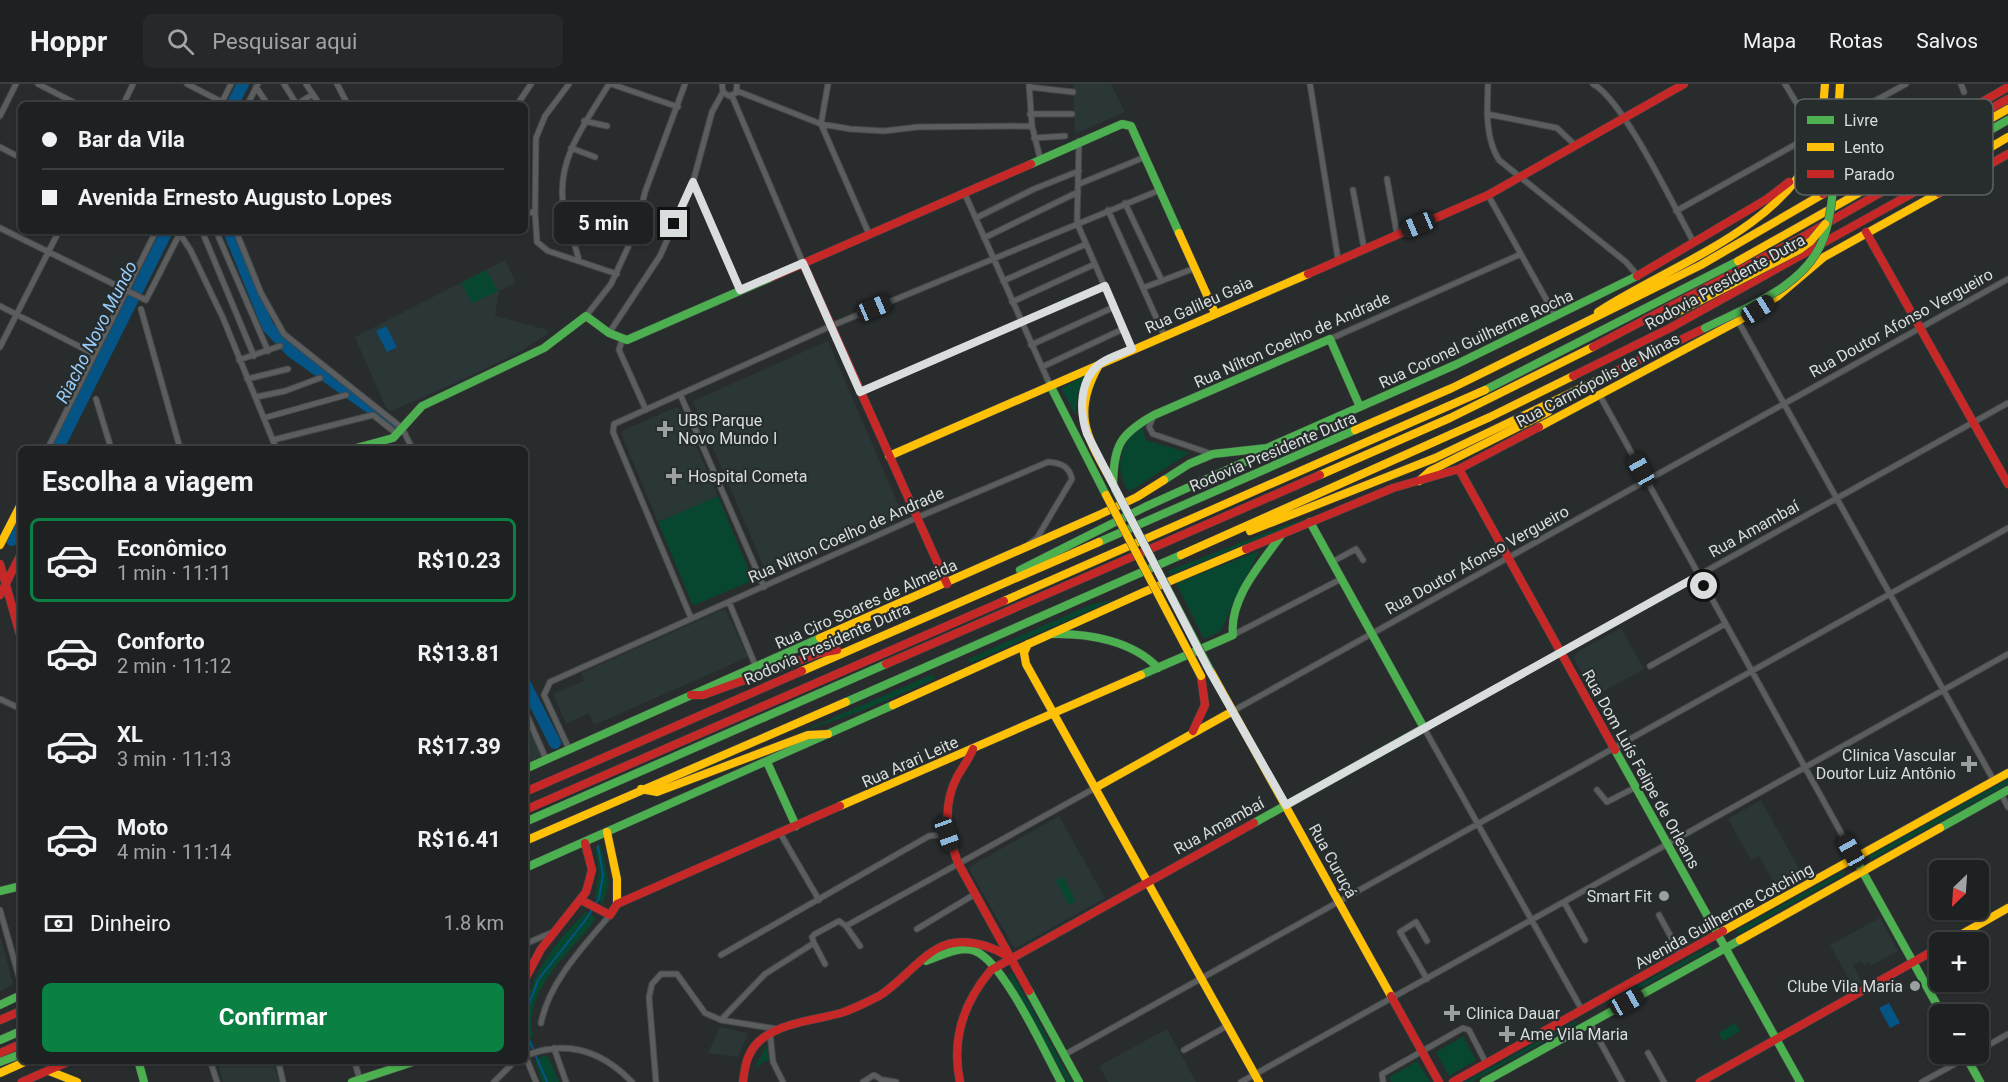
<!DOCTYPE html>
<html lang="pt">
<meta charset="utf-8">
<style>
:root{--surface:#1e2121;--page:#26292a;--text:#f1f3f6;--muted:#a1a3a5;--line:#3c3e3f;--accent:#0b8043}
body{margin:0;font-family:Roboto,sans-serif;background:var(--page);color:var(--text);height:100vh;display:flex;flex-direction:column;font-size:22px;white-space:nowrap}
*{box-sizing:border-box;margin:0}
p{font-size:20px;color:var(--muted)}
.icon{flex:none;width:33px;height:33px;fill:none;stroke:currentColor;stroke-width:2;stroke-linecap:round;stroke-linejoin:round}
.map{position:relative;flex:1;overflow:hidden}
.drawer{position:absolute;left:18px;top:362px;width:510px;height:618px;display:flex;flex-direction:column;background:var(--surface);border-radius:9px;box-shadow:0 2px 4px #0004,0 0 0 2px var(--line)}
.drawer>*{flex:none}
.hud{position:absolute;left:18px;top:18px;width:510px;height:132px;border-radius:9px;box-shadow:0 2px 4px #0004,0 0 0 2px var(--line);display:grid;align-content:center;height:132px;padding:0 24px;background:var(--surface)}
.needle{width:39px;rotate:205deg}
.fabs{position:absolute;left:1929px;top:776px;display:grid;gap:12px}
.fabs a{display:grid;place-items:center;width:60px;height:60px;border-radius:9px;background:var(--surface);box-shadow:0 2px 4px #0004,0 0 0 2px var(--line);font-size:30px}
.end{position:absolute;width:27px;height:27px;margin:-14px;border:8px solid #d9dddd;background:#111;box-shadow:0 0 0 3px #111}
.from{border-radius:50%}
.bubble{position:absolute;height:42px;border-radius:9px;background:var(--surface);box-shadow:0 2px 4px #0004,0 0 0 2px var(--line);font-size:20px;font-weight:700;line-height:42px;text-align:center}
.car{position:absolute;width:18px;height:36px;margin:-18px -9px;border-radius:8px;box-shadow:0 0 4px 2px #0007;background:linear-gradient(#222 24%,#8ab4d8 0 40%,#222 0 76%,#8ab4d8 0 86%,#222 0)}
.hud b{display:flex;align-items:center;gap:21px;height:57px;font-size:22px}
.hud b+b{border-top:2px solid var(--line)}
.hud i{width:15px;height:15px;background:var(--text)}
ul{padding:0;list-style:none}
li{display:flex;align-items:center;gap:18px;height:84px;margin:0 12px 9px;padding:0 12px;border:3px solid transparent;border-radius:9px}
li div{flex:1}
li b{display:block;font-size:22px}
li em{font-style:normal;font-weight:700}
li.active{border-color:var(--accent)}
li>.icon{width:54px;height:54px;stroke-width:1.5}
h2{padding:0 24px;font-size:27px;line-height:72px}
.pay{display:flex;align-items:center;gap:15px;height:66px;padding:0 24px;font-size:22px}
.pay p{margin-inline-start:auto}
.action{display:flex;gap:12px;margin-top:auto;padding:12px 24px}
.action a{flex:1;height:69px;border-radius:9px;background:var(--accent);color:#fff;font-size:24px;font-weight:700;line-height:69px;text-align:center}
header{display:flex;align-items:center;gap:36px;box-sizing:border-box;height:84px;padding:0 30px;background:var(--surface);border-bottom:2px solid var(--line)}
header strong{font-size:28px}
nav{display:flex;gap:33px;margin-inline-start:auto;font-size:21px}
.search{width:420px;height:54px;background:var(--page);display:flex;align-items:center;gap:15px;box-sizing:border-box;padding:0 21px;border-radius:9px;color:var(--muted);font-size:22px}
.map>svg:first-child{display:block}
.built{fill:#2b3637}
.green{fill:#08472f}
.water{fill:#045485}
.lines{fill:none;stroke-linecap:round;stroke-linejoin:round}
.stream{stroke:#045485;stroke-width:2}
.river{stroke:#045485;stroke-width:12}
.street-casing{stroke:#464848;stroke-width:7}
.fast-casing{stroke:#464848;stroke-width:9}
.slow-casing{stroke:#464848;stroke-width:9}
.jam-casing{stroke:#464848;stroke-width:9}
.street{stroke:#5b5d5e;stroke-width:5}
.fast{stroke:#4caf50;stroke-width:8}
.slow{stroke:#ffc107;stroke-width:8}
.jam{stroke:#c62828;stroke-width:8}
.fast-bridge-casing{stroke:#464848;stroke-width:9;stroke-linecap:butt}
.slow-bridge-casing{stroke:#464848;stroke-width:9;stroke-linecap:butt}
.fast-bridge{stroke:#4caf50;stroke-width:8}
.slow-bridge{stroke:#ffc107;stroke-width:8}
.route{stroke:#d9dddd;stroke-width:8}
.poi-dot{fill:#9b9f9f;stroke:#272d2d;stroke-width:2}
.labels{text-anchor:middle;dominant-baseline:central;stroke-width:4.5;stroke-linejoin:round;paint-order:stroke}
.street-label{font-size:16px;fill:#d9dddd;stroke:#272d2d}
.poi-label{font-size:16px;fill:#d9dddd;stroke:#272d2d;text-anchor:start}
.water-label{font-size:18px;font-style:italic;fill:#98cdfc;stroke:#272d2d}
.key{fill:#272d2d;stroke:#5c6262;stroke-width:1.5}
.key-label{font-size:16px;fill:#d9dddd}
</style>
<header>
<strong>Hoppr</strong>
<div class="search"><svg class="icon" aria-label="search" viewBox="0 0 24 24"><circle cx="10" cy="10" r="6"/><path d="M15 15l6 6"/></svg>Pesquisar aqui</div>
<nav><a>Mapa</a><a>Rotas</a><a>Salvos</a></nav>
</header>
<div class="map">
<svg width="2008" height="998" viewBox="0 0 2008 998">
<rect width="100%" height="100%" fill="#282c2c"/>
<path class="built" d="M 1073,0 L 1111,0 L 1125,28 L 1075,50 Z
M 505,176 L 516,199 L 499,207 L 495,232 L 548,246 L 548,250 L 514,271 L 455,299 L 391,327 L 386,324 L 355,253 Z
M 828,257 L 901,427 L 896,434 L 767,490 L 693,317 Z
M 677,323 L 680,325 L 718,412 L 658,438 L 621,350 L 622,347 Z
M 725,525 L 748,573 L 594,641 L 589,629 L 566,640 L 553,610 L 584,597 L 581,589 Z
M 1621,544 L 1644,585 L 1595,612 L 1574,575 L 1576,569 Z
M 525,635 L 542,674 L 525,682 Z
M 1761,716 L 1804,794 L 1779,808 L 1759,772 L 1751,776 L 1728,735 Z
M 1059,732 L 1105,814 L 1016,864 L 1013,862 L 969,785 L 971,782 Z
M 1880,834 L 1898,867 L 1871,882 L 1869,878 L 1863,881 L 1861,877 L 1853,881 L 1862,898 L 1853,903 L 1830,861 Z
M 0,851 L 13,900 L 0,908 Z
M 720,943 L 748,949 L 738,973 L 708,969 Z
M 1167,945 L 1196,998 L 1108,998 L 1099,982 Z
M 217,977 L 273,977 L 279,998 L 223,998 Z"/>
<path class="green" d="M 486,186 L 498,207 L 472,219 L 461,199 Z
M 1086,291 L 1077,312 L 1076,332 L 1061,304 Z
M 1142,341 L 1146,356 L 1189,369 L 1129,408 C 1113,384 1120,359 1142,341 Z
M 718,412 L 752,494 L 751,497 L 695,521 L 692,520 L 658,438 Z
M 1307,435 L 1170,491 L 1168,487 L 1288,440 Z
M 1259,467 L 1220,548 L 1204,555 L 1176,499 Z
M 1114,516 L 971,579 L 968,575 L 1092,520 Z
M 933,590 L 935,595 L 862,627 L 796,650 Z
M 2008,695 L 2008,700 L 1871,776 L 1869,772 Z
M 601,761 L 609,799 L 603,820 L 595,814 L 599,787 L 595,764 Z
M 1843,787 L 1845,790 L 1739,850 L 1737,846 Z
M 1063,793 L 1076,817 L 1069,821 L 1056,797 Z
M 587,827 L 596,834 C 572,869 523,903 533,952 L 530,954 L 534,962 L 528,964 C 524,957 525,949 525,941 C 525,895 555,858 587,827 Z
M 1710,862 L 1712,865 L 1610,921 L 1608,918 Z
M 1012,889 L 1072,998 L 1067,998 L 1008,891 Z
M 1575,937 L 1576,940 L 1472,998 L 1465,998 Z
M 1735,939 L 1740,947 L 1723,957 L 1719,949 Z
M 1463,952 L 1476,976 L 1449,992 L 1436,968 Z
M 767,961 L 769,975 L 754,984 Z
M 544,971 L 549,974 L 559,998 L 542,998 L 535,977 Z
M 1417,977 L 1430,998 L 1391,998 L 1389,993 Z"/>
<path class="water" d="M 386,242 L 397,263 L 387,268 L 376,247 Z
M 1889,919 L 1900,939 L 1890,944 L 1879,924 Z"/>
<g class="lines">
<path class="stream" d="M 547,998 L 529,956 L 528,923 L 538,896 L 587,834 L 599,814 L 603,791 L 598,762"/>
<path class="river" d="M 232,21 L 243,0
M 229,147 L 268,243 L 291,267 L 393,340
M 58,364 L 167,147
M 12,456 L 21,438
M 525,600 L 555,659"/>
<defs>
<path id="street" d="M 38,0 L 79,21
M 187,0 L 222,18
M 284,0 L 297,21
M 306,0 L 320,21
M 337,0 L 348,21
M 569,0 L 545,32 L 536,54 L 535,128 L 537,158 L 548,167 L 617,190
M 611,0 L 678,23
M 722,0 L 723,8 L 729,12 L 736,9 L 737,0
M 828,0 L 821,40 L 869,150
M 1029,0 L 1032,42 L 1040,74
M 1310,0 L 1338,175
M 1488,0 C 1487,25 1485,54 1499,76 L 1626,178 L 1638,192
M 1593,0 C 1623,15 1675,125 1694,159
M 1961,0 L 1964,8
M 256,3 L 268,21
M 1029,3 L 1073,8
M 737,7 L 821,40 L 850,45 L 884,47 L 918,43 L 1032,42
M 732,12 L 803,179
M 221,20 L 231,0
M 123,21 L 133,0
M 247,21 L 258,0
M 296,21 L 313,10
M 517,21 L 531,0
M 1858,26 L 1906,0
M 1030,30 L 1072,30
M 1487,30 L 1557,44 L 1575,61
M 0,32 L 16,0
M 584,37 L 607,42
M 1034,54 L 1065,52
M 1079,57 L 1077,139 L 1132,265
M 0,63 L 21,74
M 571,64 L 595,73
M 1387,95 L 1397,150
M 693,98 L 740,206
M 1079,100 L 1145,73
M 1353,106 L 1364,164
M 964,108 L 1050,301
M 1488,111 L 1556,233
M 1125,119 L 1162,197
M 1108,126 L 1164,251
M 1676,127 L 1807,54 L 1810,50 L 1809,40 L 1785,0
M 525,129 L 535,128
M 976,134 L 1034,105 L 1079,87
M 0,144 L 146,216 L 181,147
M 202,147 L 254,272
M 216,147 L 268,267
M 236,147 L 261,209 L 284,250 L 402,344 L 412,364
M 180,150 L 191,167 L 223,234 L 276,364
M 984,154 L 1078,108
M 579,177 C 575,158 566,139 563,119 C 557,73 587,37 609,0
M 1003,197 L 1086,160
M 1143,204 L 1195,184
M 1012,218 L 1095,180
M 0,222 L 94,270
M 141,225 L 180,364
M 586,232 L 611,200 L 636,146 L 645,108 L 685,0
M 1738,237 L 1994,697
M 609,249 L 660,172 L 693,98 L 712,28 L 723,8
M 1330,255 L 1521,170
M 622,256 L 619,266 L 646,326
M 1031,261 L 1114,223
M 0,263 L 59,147
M 239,276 L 280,262
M 1042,283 L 1123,245
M 247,295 L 288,285
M 860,308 L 1105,203
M 680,310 L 764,503
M 1599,310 L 1855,774
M 256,313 L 285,307 L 320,294
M 96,315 L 111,364
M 1154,331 L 1149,343 L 1153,350 L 1212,370
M 264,334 L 346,311
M 273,356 L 373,331 L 397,350
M 48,364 L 156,147
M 1332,478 L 1356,465 L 1363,476
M 729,518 L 756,583
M 691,534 L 613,348 L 614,340 L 831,242 L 1160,106
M 1233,551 L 1341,495
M 1650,582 L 1725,540
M 0,615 L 21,625
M 525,627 L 546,675
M 1233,627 L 2008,195
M 569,665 L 544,611 L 550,598 L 916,434 L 1048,378 C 1061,379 1069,382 1072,395 L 1037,454 L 1029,460
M 1597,706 L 1607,718 L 1636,703
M 2001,710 L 2008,723
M 780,749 L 819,816
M 1564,818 L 1585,856
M 0,826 L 19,893
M 1659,831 L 1681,871
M 846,842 L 860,862
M 917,845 L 975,810
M 814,859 L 825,880
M 525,860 L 553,848
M 721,871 L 929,752 L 947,750
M 1427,895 L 1400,848 L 1416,838 L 1427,857
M 1582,926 L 1424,644 L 2008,319
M 721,936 L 765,890 L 814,859 L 812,853 L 815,850 L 839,837 L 846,842 L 1095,704
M 541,939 C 549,898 583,863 610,831
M 1590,939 L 1622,998
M 770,949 L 773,978 L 783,998
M 554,964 L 566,998
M 1184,966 L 1227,942
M 1978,967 L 2008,950
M 1648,969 L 1664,998
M 525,971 L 536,998
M 1064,971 L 2008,444
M 525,972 C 566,955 602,967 632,998
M 210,976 L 217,998
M 278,976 L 283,998
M 354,976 L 360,996
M 884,996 L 896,998
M 494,998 L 516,976
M 656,998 L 649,913 L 652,900 L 661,890 L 677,890 L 705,929 L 721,936 L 777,945
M 863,998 L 874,991 L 885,998
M 1241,998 L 2008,570
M 1383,998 L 1382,990 L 1463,944 L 1469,946 L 1486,979
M 1922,998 L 1975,969"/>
<path id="fast" d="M 1031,80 L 1122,40 L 1131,42 L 1179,149
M 1922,85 L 2008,36
M 1050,301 L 1106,411
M 1485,306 L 1738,177
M 356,364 L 393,354 L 422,322 L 544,264 L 586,232 L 609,249 L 627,256 L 772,193
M 1164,396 L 1189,380 L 1213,370 L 1267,364 L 1457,280 L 1637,192
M 1113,400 C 1114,361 1120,350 1154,331 L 1330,255 L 1360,323
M 1099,458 L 1355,346
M 1020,486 L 1145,423 L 1258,372 L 1267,364
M 1053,550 C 1088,549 1133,557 1158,584
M 1141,591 L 1233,551 C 1229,515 1260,481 1280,453
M 846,618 L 1181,471
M 1615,666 L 1800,998
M 767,678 L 796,742
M 525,685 L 820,554
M 525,738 L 886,580
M 1254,739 L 1424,644 L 1310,438
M 1940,744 L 2008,706
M 1855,774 L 1942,930
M 525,784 L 893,621
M 0,807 L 21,802
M 926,877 C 940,872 960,861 975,867 C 1004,878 1045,969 1061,998
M 1029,907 L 1079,998
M 0,921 L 21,911
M 0,956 L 21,947
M 1964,969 L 1980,998
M 138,976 L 144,998
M 0,978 L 21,970
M 352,998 L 419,976
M 1484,998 L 1740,856"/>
<path id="slow" d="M 1929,100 L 2008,53
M 1179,149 L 1215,229
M 1738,177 L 2008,25
M 1598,228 C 1668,182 1777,147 1814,67 C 1823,47 1823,22 1825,0
M 1099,281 C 1071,330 1087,353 1112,398
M 1539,343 L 1738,237 L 1778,212 L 1824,173 L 1939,109
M 1355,346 L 1452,304 L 1701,181 L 1823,110
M 889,372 L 1308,190
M 1320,391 L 1450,334 L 1593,263
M 1419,397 L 1430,387 L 1548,328
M 1250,447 L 1435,374 L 1606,292
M 0,461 L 21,420
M 1181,471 L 1490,333 L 1573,292
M 1004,517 L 1485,306
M 820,554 L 1099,431 L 1137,413 L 1164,396
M 1028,560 L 1024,569 L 1026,580 L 1259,998
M 1210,586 L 1391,912
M 802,587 L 1099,458
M 893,621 L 1144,508 L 1246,465
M 1095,704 L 1233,627
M 641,705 L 657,708 L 808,651 L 828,650
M 840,722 L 1141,591
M 607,748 L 617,795 L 617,820
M 525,757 L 846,618
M 1723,847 L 2008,689
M 1740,856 L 1940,744
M 1948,858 L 2008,824
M 49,987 L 77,998
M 0,989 L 29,976"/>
<path id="jam" d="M 1943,51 L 2008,15
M 1939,109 L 2008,70
M 1823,110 L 2008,3
M 1866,148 L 2008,400
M 803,179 L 947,500
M 1308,190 L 1488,111 L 1684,0
M 1637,192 L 1767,115 L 1789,98
M 772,193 L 1031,80
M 1593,263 L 1806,151 L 1922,85
M 1573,292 L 1670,244 L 1929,100
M 1606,292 L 1705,244
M 1459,385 L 1615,666
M 1246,465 L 1393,404 L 1459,385 L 1539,343
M 0,480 L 21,554
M 0,511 L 21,470
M 886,580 L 1320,391
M 691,611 L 703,611 L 820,569 L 837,566
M 1193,647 L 1205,621 L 1201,592
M 973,665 C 969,675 962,684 957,693 C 942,722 947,750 958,779 L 1029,907
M 525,708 L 802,587
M 525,726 L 1004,517
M 583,817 L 610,831 L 617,820 L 840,722
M 525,895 L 541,865 L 586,808 L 592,786 L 585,759
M 1391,912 L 1439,998
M 0,936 L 21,927
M 0,969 L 21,960
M 22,998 L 72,976
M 743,998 C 745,980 748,965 763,954 C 785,938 816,936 841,929 C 854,925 867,918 879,912 C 901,899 925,866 948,860 C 970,855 991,862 1009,873
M 960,998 C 951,955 963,919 991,886 L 1254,739
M 1453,998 L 1723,847
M 1700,998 L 1940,863"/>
</defs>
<use href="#street" class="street-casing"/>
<use href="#fast" class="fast-casing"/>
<use href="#slow" class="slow-casing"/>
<use href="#jam" class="jam-casing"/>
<use href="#street" class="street"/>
<use href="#fast" class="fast"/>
<use href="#slow" class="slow"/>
<use href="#jam" class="jam"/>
<defs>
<path id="fast-bridge" d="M 1705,244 C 1747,223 1807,202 1824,153 C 1832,129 1833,104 1835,80
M 1115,405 L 1210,586"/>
<path id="slow-bridge" d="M 1835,80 L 1840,0
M 1674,230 L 1799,166 L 1811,157 L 1825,140
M 1106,411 L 1201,592"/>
</defs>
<use href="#fast-bridge" class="fast-bridge-casing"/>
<use href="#slow-bridge" class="slow-bridge-casing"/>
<use href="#fast-bridge" class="fast-bridge"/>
<use href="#slow-bridge" class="slow-bridge"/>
</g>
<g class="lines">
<path class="route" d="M 674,140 L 693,98 L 740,206 L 803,179 L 860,308 L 1105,202 L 1132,265 C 1123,269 1110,273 1101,279 C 1079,295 1079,327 1087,350 L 1209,586 L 1286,721 L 1698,492 L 1704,502"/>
</g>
<g class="poi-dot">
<path d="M662 336h6v6h6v6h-6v6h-6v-6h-6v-6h6z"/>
<path d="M671 383h6v6h6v6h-6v6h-6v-6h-6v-6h6z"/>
<path d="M1966 671h6v6h6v6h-6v6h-6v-6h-6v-6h6z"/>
<circle cx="1664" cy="812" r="6"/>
<circle cx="1915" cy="902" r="6"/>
<path d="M1449 920h6v6h6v6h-6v6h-6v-6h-6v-6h6z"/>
<path d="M1504 941h6v6h6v6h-6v6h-6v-6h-6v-6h6z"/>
</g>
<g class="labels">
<g class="street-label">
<text transform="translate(1725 198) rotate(-29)">Rodovia Presidente Dutra</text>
<text transform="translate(1199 221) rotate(-24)">Rua Galileu Gaia</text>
<text transform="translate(1901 239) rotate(-29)">Rua Doutor Afonso Vergueiro</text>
<text transform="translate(1476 255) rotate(-25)">Rua Coronel Guilherme Rocha</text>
<text transform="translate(1292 256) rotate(-24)">Rua Nílton Coelho de Andrade</text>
<text transform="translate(1598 296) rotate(-28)">Rua Carmópolis de Minas</text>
<text transform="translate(1273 368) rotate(-23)">Rodovia Presidente Dutra</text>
<text transform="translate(1754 445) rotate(-29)">Rua Amambaí</text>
<text transform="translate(846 451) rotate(-24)">Rua Nílton Coelho de Andrade</text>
<text transform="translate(1477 476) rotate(-29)">Rua Doutor Afonso Vergueiro</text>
<text transform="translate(866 520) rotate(-24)">Rua Ciro Soares de Almeida</text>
<text transform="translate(827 560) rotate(-24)">Rodovia Presidente Dutra</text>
<text transform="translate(910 678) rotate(-24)">Rua Arari Leite</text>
<text transform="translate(1641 685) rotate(61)">Rua Dom Luís Felipe de Orleans</text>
<text transform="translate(1219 742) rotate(-29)">Rua Amambaí</text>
<text transform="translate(1333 777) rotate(61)">Rua Curuçá</text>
<text transform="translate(1724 832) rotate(-29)">Avenida Guilherme Cotching</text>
</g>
<g class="poi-label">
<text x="678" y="336">UBS Parque<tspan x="678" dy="18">Novo Mundo I</tspan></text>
<text x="688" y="392">Hospital Cometa</text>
<text x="1956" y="671" text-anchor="end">Clinica Vascular<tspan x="1956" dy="18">Doutor Luiz Antônio</tspan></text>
<text x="1652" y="812" text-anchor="end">Smart Fit</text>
<text x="1903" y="902" text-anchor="end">Clube Vila Maria</text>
<text x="1466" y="929">Clinica Dauar</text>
<text x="1520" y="950">Ame Vila Maria</text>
</g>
<g class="water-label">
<text transform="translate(96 248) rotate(-63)">Riacho Novo Mundo</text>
</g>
</g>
<rect x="1795" y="15" width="198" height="96" rx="9" class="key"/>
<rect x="1807" y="32" width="27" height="8" fill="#4caf50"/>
<rect x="1807" y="59" width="27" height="8" fill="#ffc107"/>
<rect x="1807" y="86" width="27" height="8" fill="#c62828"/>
<g class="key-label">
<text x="1844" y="42">Livre</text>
<text x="1844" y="69">Lento</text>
<text x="1844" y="96">Parado</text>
</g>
</svg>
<div class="fabs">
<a><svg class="needle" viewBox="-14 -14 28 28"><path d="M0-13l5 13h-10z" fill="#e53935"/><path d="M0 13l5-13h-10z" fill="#a1a3a5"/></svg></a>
<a>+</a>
<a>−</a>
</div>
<i class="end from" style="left:1704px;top:502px"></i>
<i class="end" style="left:674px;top:140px"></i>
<div class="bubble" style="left:554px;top:118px;width:99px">5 min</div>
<i class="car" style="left:1418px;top:141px;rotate:247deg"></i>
<i class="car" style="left:874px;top:224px;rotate:67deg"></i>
<i class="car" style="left:1758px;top:225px;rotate:58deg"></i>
<i class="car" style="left:1641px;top:386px;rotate:331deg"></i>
<i class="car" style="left:947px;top:750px;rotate:160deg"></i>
<i class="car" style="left:1851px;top:767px;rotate:331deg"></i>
<i class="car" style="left:1627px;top:918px;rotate:61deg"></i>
<div class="hud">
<b><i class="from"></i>Bar da Vila</b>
<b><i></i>Avenida Ernesto Augusto Lopes</b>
</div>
<section class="drawer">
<h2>Escolha a viagem</h2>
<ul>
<li class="active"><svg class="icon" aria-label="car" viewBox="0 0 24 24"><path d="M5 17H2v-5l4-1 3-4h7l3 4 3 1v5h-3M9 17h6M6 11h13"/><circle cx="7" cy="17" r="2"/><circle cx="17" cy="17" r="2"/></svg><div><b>Econômico</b><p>1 min · 11:11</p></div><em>R$10.23</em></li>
<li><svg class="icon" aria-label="car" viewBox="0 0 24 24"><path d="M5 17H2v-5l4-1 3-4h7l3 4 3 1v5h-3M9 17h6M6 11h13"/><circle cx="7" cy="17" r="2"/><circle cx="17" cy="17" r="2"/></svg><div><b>Conforto</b><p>2 min · 11:12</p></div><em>R$13.81</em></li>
<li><svg class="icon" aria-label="car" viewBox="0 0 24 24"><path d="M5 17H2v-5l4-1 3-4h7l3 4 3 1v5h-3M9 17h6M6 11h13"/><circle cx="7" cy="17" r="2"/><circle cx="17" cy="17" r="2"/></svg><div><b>XL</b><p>3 min · 11:13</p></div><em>R$17.39</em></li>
<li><svg class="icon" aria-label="car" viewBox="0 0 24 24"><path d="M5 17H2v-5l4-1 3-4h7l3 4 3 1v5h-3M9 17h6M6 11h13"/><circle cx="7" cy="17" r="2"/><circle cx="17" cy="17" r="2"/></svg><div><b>Moto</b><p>4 min · 11:14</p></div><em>R$16.41</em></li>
</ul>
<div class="pay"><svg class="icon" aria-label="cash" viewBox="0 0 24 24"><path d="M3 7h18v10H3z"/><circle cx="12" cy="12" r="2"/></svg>Dinheiro<p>1.8 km</p></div>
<div class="action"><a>Confirmar</a></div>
</section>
</div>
